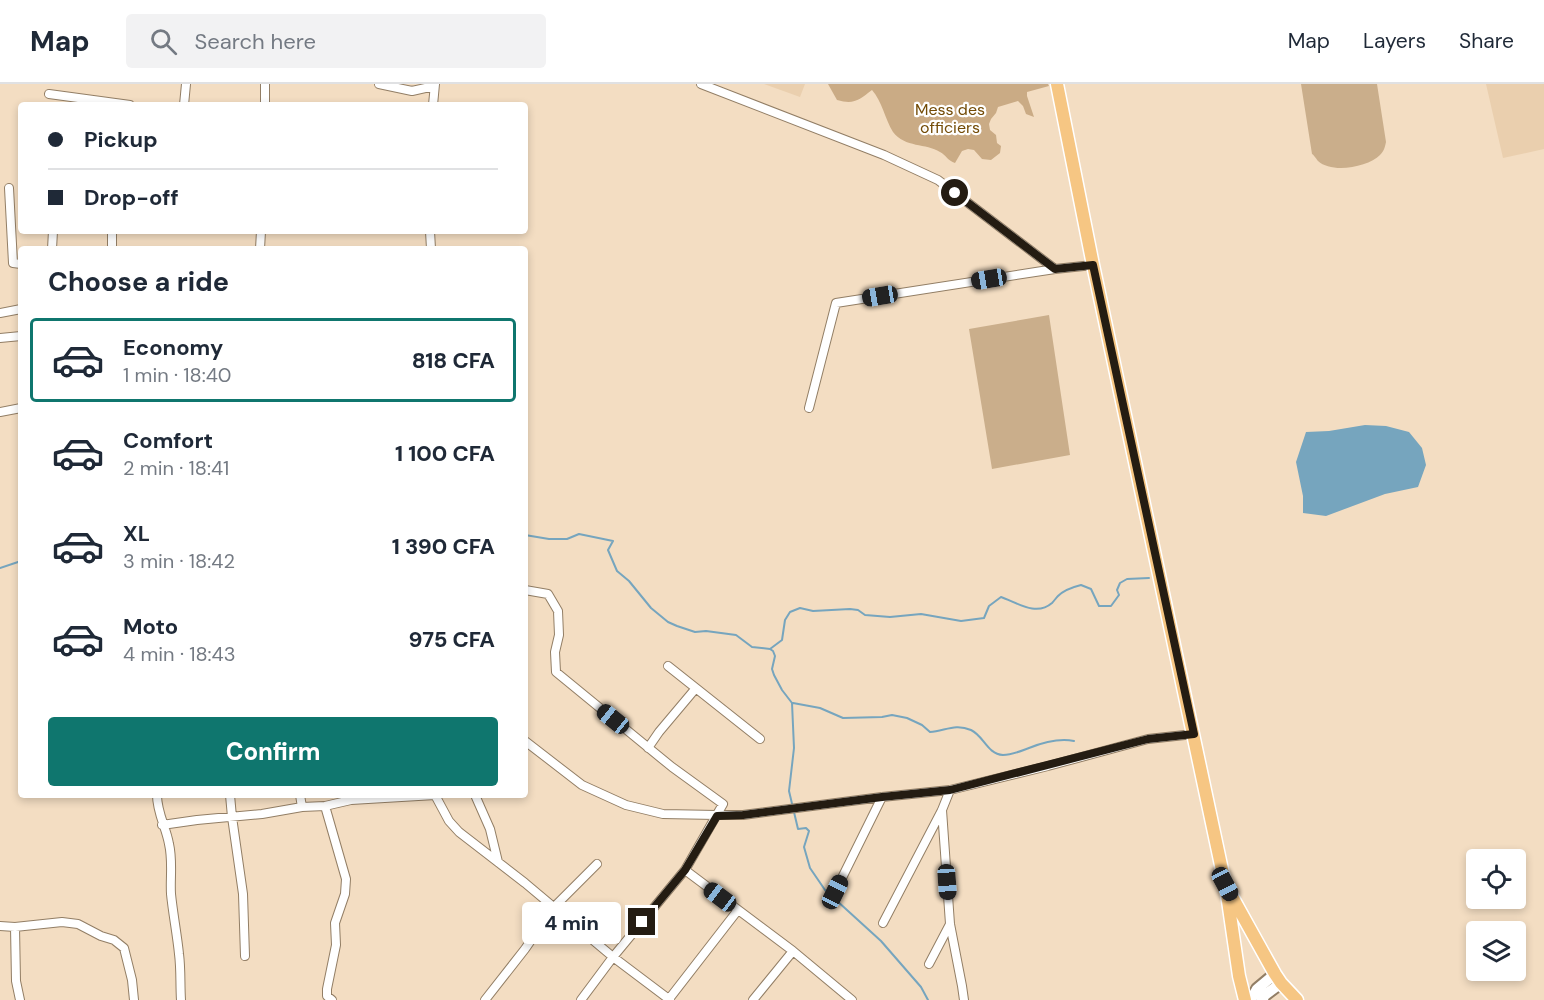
<!DOCTYPE html>
<meta charset="utf-8">
<style>
:root{--surface:#fff;--page:#f2f2f3;--text:#1f2937;--muted:#747a83;--line:#e0e1e3;--accent:#0f766e}
body{margin:0;font-family:"DM Sans",sans-serif;background:var(--page);color:var(--text);height:100vh;display:flex;flex-direction:column;font-size:22px;white-space:nowrap}
*{box-sizing:border-box;margin:0}
p{font-size:20px;color:var(--muted)}
.icon{flex:none;width:33px;height:33px;fill:none;stroke:currentColor;stroke-width:2;stroke-linecap:round;stroke-linejoin:round}
.map{position:relative;flex:1;overflow:hidden}
.side{position:absolute;left:18px;top:162px;width:510px;height:552px;display:flex;flex-direction:column;background:var(--surface);border-radius:6px;box-shadow:0 3px 9px #0003}
.side>*{flex:none}
.guide{position:absolute;left:18px;top:18px;width:510px;height:132px;border-radius:6px;box-shadow:0 3px 9px #0003;display:grid;align-content:center;height:132px;padding:0 30px;background:var(--surface)}
.buttons{position:absolute;left:1466px;top:765px;display:grid;gap:12px}
.buttons a{display:grid;place-items:center;width:60px;height:60px;border-radius:6px;background:var(--surface);box-shadow:0 3px 9px #0003;font-size:30px}
.end{position:absolute;width:27px;height:27px;margin:-14px;border:8px solid #241c12;background:#fff;box-shadow:0 0 0 3px #fff}
.from{border-radius:50%}
.bubble{position:absolute;height:42px;border-radius:6px;background:var(--surface);box-shadow:0 3px 9px #0003;font-size:20px;font-weight:800;line-height:42px;text-align:center}
.car{position:absolute;width:18px;height:36px;margin:-18px -9px;border-radius:8px;box-shadow:0 0 4px 2px #0007;background:linear-gradient(#222 24%,#8ab4d8 0 40%,#222 0 76%,#8ab4d8 0 86%,#222 0)}
.guide b{display:flex;align-items:center;gap:21px;height:57px;font-size:22px}
.guide b+b{border-top:2px solid var(--line)}
.guide i{width:15px;height:15px;background:var(--text)}
ul{padding:0;list-style:none}
li{display:flex;align-items:center;gap:18px;height:84px;margin:0 12px 9px;padding:0 18px;border:3px solid transparent;border-radius:6px}
li div{flex:1}
li b{display:block;font-size:22px}
li em{font-style:normal;font-weight:800}
li.current{border-color:var(--accent)}
li>.icon{width:54px;height:54px;stroke-width:1.5}
h2{padding:0 30px;font-size:27px;line-height:72px}
.primary-button{display:flex;gap:12px;margin-top:auto;padding:12px 30px}
.primary-button a{flex:1;height:69px;border-radius:6px;background:var(--accent);color:#fff;font-size:24px;font-weight:800;line-height:69px;text-align:center}
header{display:flex;align-items:center;gap:36px;box-sizing:border-box;height:84px;padding:0 30px;background:var(--surface);border-bottom:2px solid var(--line)}
header strong{font-size:28px}
nav{display:flex;gap:33px;margin-inline-start:auto;font-size:21px}
.search{width:420px;height:54px;background:var(--page);display:flex;align-items:center;gap:15px;box-sizing:border-box;padding:0 21px;border-radius:6px;color:var(--muted);font-size:22px}
.map>svg:first-child{display:block}
.built{fill:#eacfae}
.green{fill:#caae8b}
.forest{fill:#caab85}
.water{fill:#76a5be}
.lines{fill:none;stroke-linecap:round;stroke-linejoin:round}
.stream{stroke:#76a5be;stroke-width:2}
.minor-casing{stroke:#927e65;stroke-width:10}
.secondary-casing{stroke:#927e65;stroke-width:14}
.trunk-casing{stroke:#fff;stroke-width:15}
.minor{stroke:#fff;stroke-width:8}
.secondary{stroke:#fff;stroke-width:10}
.trunk{stroke:#f6c683;stroke-width:12}
.route{stroke:#241c12;stroke-width:8}
.labels{text-anchor:middle;dominant-baseline:central;stroke-width:4.5;stroke-linejoin:round;paint-order:stroke}
.park-label{font-size:16px;fill:#734b06;stroke:#fff}
</style>
<header>
<strong>Map</strong>
<div class="search"><svg class="icon" aria-label="search" viewBox="0 0 24 24"><circle cx="10" cy="10" r="6"/><path d="M15 15l6 6"/></svg>Search here</div>
<nav><a>Map</a><a>Layers</a><a>Share</a></nav>
</header>
<div class="map">
<svg width="1544" height="916" viewBox="0 0 1544 916">
<rect width="100%" height="100%" fill="#f3ddc2"/>
<path class="built" d="M 764,0 L 805,0 L 800,13 Z
M 1486,0 L 1544,0 L 1544,65 L 1503,74 Z"/>
<path class="green" d="M 1301,0 L 1377,0 L 1386,58 C 1385,63 1384,67 1380,71 C 1368,83 1332,90 1318,77 C 1318,77 1313,70 1312,70 Z
M 1049,231 L 1070,371 L 992,385 L 969,245 Z"/>
<path class="forest" d="M 828,0 L 1048,0 L 1049,2 L 1027,8 L 1027,12 L 1034,33 L 1026,30 L 1023,22 L 1018,17 L 998,23 L 996,29 L 991,35 L 989,40 L 990,46 L 996,51 L 997,59 L 1001,62 L 1000,69 L 991,76 L 982,75 L 974,66 L 968,65 L 962,67 L 955,79 C 948,77 946,71 940,68 C 926,59 905,64 893,48 C 885,35 882,17 872,6 C 859,16 854,21 837,16 Z"/>
<path class="water" d="M 1365,341 L 1386,342 L 1409,348 L 1422,364 L 1426,381 L 1418,403 L 1385,410 L 1326,432 L 1303,429 L 1303,412 L 1296,378 L 1306,348 L 1329,347 Z"/>
<g class="lines">
<path class="stream" d="M 525,451 L 549,455 L 567,455 L 579,450 L 613,457 L 608,466 L 617,487 L 629,497 L 651,524 L 668,538 L 677,542 L 695,548 L 706,547 L 736,551 L 752,563 L 770,565 L 782,556 L 785,536 L 790,528 L 800,524 L 813,527 L 850,525 L 858,526 L 865,531 L 890,533 L 921,530 L 961,537 L 984,534 L 989,522 L 1001,513 C 1016,518 1036,533 1052,519 C 1054,517 1056,514 1058,512 C 1064,506 1073,503 1081,501 L 1091,505 L 1099,522 L 1111,522 L 1119,511 L 1117,506 L 1120,499 L 1127,495 L 1149,494
M 0,484 L 21,477
M 770,565 L 773,567 L 775,572 L 772,585 L 774,591 L 782,606 L 792,619 L 794,664 L 789,707 L 798,745 L 806,744 L 809,747 L 804,763 L 810,784 L 825,806 L 881,857 L 921,903 L 928,916
M 793,619 L 820,624 L 843,634 L 882,633 L 892,631 L 907,634 L 922,641 L 930,648 C 945,647 955,639 971,646 C 984,652 987,670 1003,671 C 1012,671 1021,667 1029,664 C 1044,658 1059,654 1074,657"/>
<defs>
<path id="minor" d="M 379,0 L 412,7 L 434,2
M 701,0 L 884,71 L 938,96 L 1055,185
M 49,10 L 130,21
M 184,21 L 186,0
M 265,21 L 265,0
M 433,21 L 435,0
M 9,104 L 13,179 L 21,180
M 112,147 L 112,165
M 430,147 L 431,165
M 52,165 L 53,147
M 260,165 L 261,147
M 0,229 L 21,225
M 0,254 L 21,252
M 809,324 L 836,219 L 1055,185 L 1093,181
M 0,328 L 21,324
M 525,506 L 548,510 L 558,527 L 559,551 L 555,568 L 556,588 L 672,683 L 723,720 L 685,786 L 613,873 L 581,916
M 668,582 L 760,655
M 525,657 L 582,701 L 626,721 L 663,730 L 717,731 L 743,731 L 882,713 L 950,706 L 1048,682 L 1148,655 L 1194,650
M 648,664 L 659,648 L 696,604
M 157,711 C 157,729 166,743 169,760 C 173,777 170,794 171,810 C 173,830 177,850 179,870 C 181,885 180,901 181,916
M 230,711 L 232,733 L 243,810 L 245,872
M 300,711 L 302,723
M 435,711 L 449,737 L 459,748 L 525,799 L 613,873 L 670,916
M 475,711 L 490,745 L 498,778
M 325,722 L 346,795 L 345,810 L 335,839 L 336,861 L 327,905 L 327,912 L 332,916
M 942,726 L 950,840 L 962,902 L 964,916
M 162,741 L 197,736 L 262,730 L 302,723 L 325,722 L 351,716 L 435,711
M 685,786 L 793,867 L 852,916
M 835,808 L 882,713
M 883,839 L 942,726 L 950,706
M 0,842 L 15,843 L 62,838 L 78,840 L 101,852 L 114,856 L 124,864 L 132,896 L 134,916
M 15,843 L 16,897 L 20,916
M 929,880 L 950,840
M 669,915 L 738,826
M 485,916 L 525,865 L 554,823 L 597,780
M 753,916 L 793,867"/>
<path id="secondary" d="M 1251,916 L 1257,905 L 1275,890
M 1262,916 L 1265,911 L 1281,899"/>
<path id="trunk" d="M 1057,0 L 1093,181 L 1225,800 L 1275,890 L 1281,899 L 1297,916
M 1227,810 L 1239,892 L 1245,916"/>
</defs>
<use href="#minor" class="minor-casing"/>
<use href="#secondary" class="secondary-casing"/>
<use href="#trunk" class="trunk-casing"/>
<use href="#minor" class="minor"/>
<use href="#secondary" class="secondary"/>
<use href="#trunk" class="trunk"/>
</g>
<g class="lines">
<path class="route" d="M 642,838 L 685,786 L 717,732 L 743,731 L 882,713 L 950,706 L 1148,655 L 1194,650 L 1093,181 L 1055,185 L 955,109"/>
</g>
<g class="labels">
<g class="park-label">
<text x="950" y="25">Mess des<tspan x="950" dy="18">officiers</tspan></text>
</g>
</g>
</svg>
<div class="buttons">
<a><svg class="icon" aria-label="locate" viewBox="0 0 24 24"><circle cx="12" cy="12" r="6"/><path d="M12 2v4M12 18v4M2 12h4M18 12h4"/></svg></a>
<a><svg class="icon" aria-label="layers" viewBox="0 0 24 24"><path d="M12 4l9 5-9 5-9-5zM3 14l9 5 9-5"/></svg></a>
</div>
<i class="end from" style="left:955px;top:109px"></i>
<i class="end" style="left:642px;top:838px"></i>
<div class="bubble" style="left:522px;top:818px;width:99px">4 min</div>
<i class="car" style="left:989px;top:195px;rotate:261deg"></i>
<i class="car" style="left:880px;top:212px;rotate:261deg"></i>
<i class="car" style="left:613px;top:635px;rotate:309deg"></i>
<i class="car" style="left:947px;top:798px;rotate:176deg"></i>
<i class="car" style="left:1225px;top:800px;rotate:152deg"></i>
<i class="car" style="left:835px;top:808px;rotate:26deg"></i>
<i class="car" style="left:720px;top:813px;rotate:307deg"></i>
<div class="guide">
<b><i class="from"></i>Pickup</b>
<b><i></i>Drop-off</b>
</div>
<section class="side">
<h2>Choose a ride</h2>
<ul>
<li class="current"><svg class="icon" aria-label="car" viewBox="0 0 24 24"><path d="M5 17H2v-5l4-1 3-4h7l3 4 3 1v5h-3M9 17h6M6 11h13"/><circle cx="7" cy="17" r="2"/><circle cx="17" cy="17" r="2"/></svg><div><b>Economy</b><p>1 min · 18:40</p></div><em>818 CFA</em></li>
<li><svg class="icon" aria-label="car" viewBox="0 0 24 24"><path d="M5 17H2v-5l4-1 3-4h7l3 4 3 1v5h-3M9 17h6M6 11h13"/><circle cx="7" cy="17" r="2"/><circle cx="17" cy="17" r="2"/></svg><div><b>Comfort</b><p>2 min · 18:41</p></div><em>1 100 CFA</em></li>
<li><svg class="icon" aria-label="car" viewBox="0 0 24 24"><path d="M5 17H2v-5l4-1 3-4h7l3 4 3 1v5h-3M9 17h6M6 11h13"/><circle cx="7" cy="17" r="2"/><circle cx="17" cy="17" r="2"/></svg><div><b>XL</b><p>3 min · 18:42</p></div><em>1 390 CFA</em></li>
<li><svg class="icon" aria-label="car" viewBox="0 0 24 24"><path d="M5 17H2v-5l4-1 3-4h7l3 4 3 1v5h-3M9 17h6M6 11h13"/><circle cx="7" cy="17" r="2"/><circle cx="17" cy="17" r="2"/></svg><div><b>Moto</b><p>4 min · 18:43</p></div><em>975 CFA</em></li>
</ul>
<div class="primary-button"><a>Confirm</a></div>
</section>
</div>
